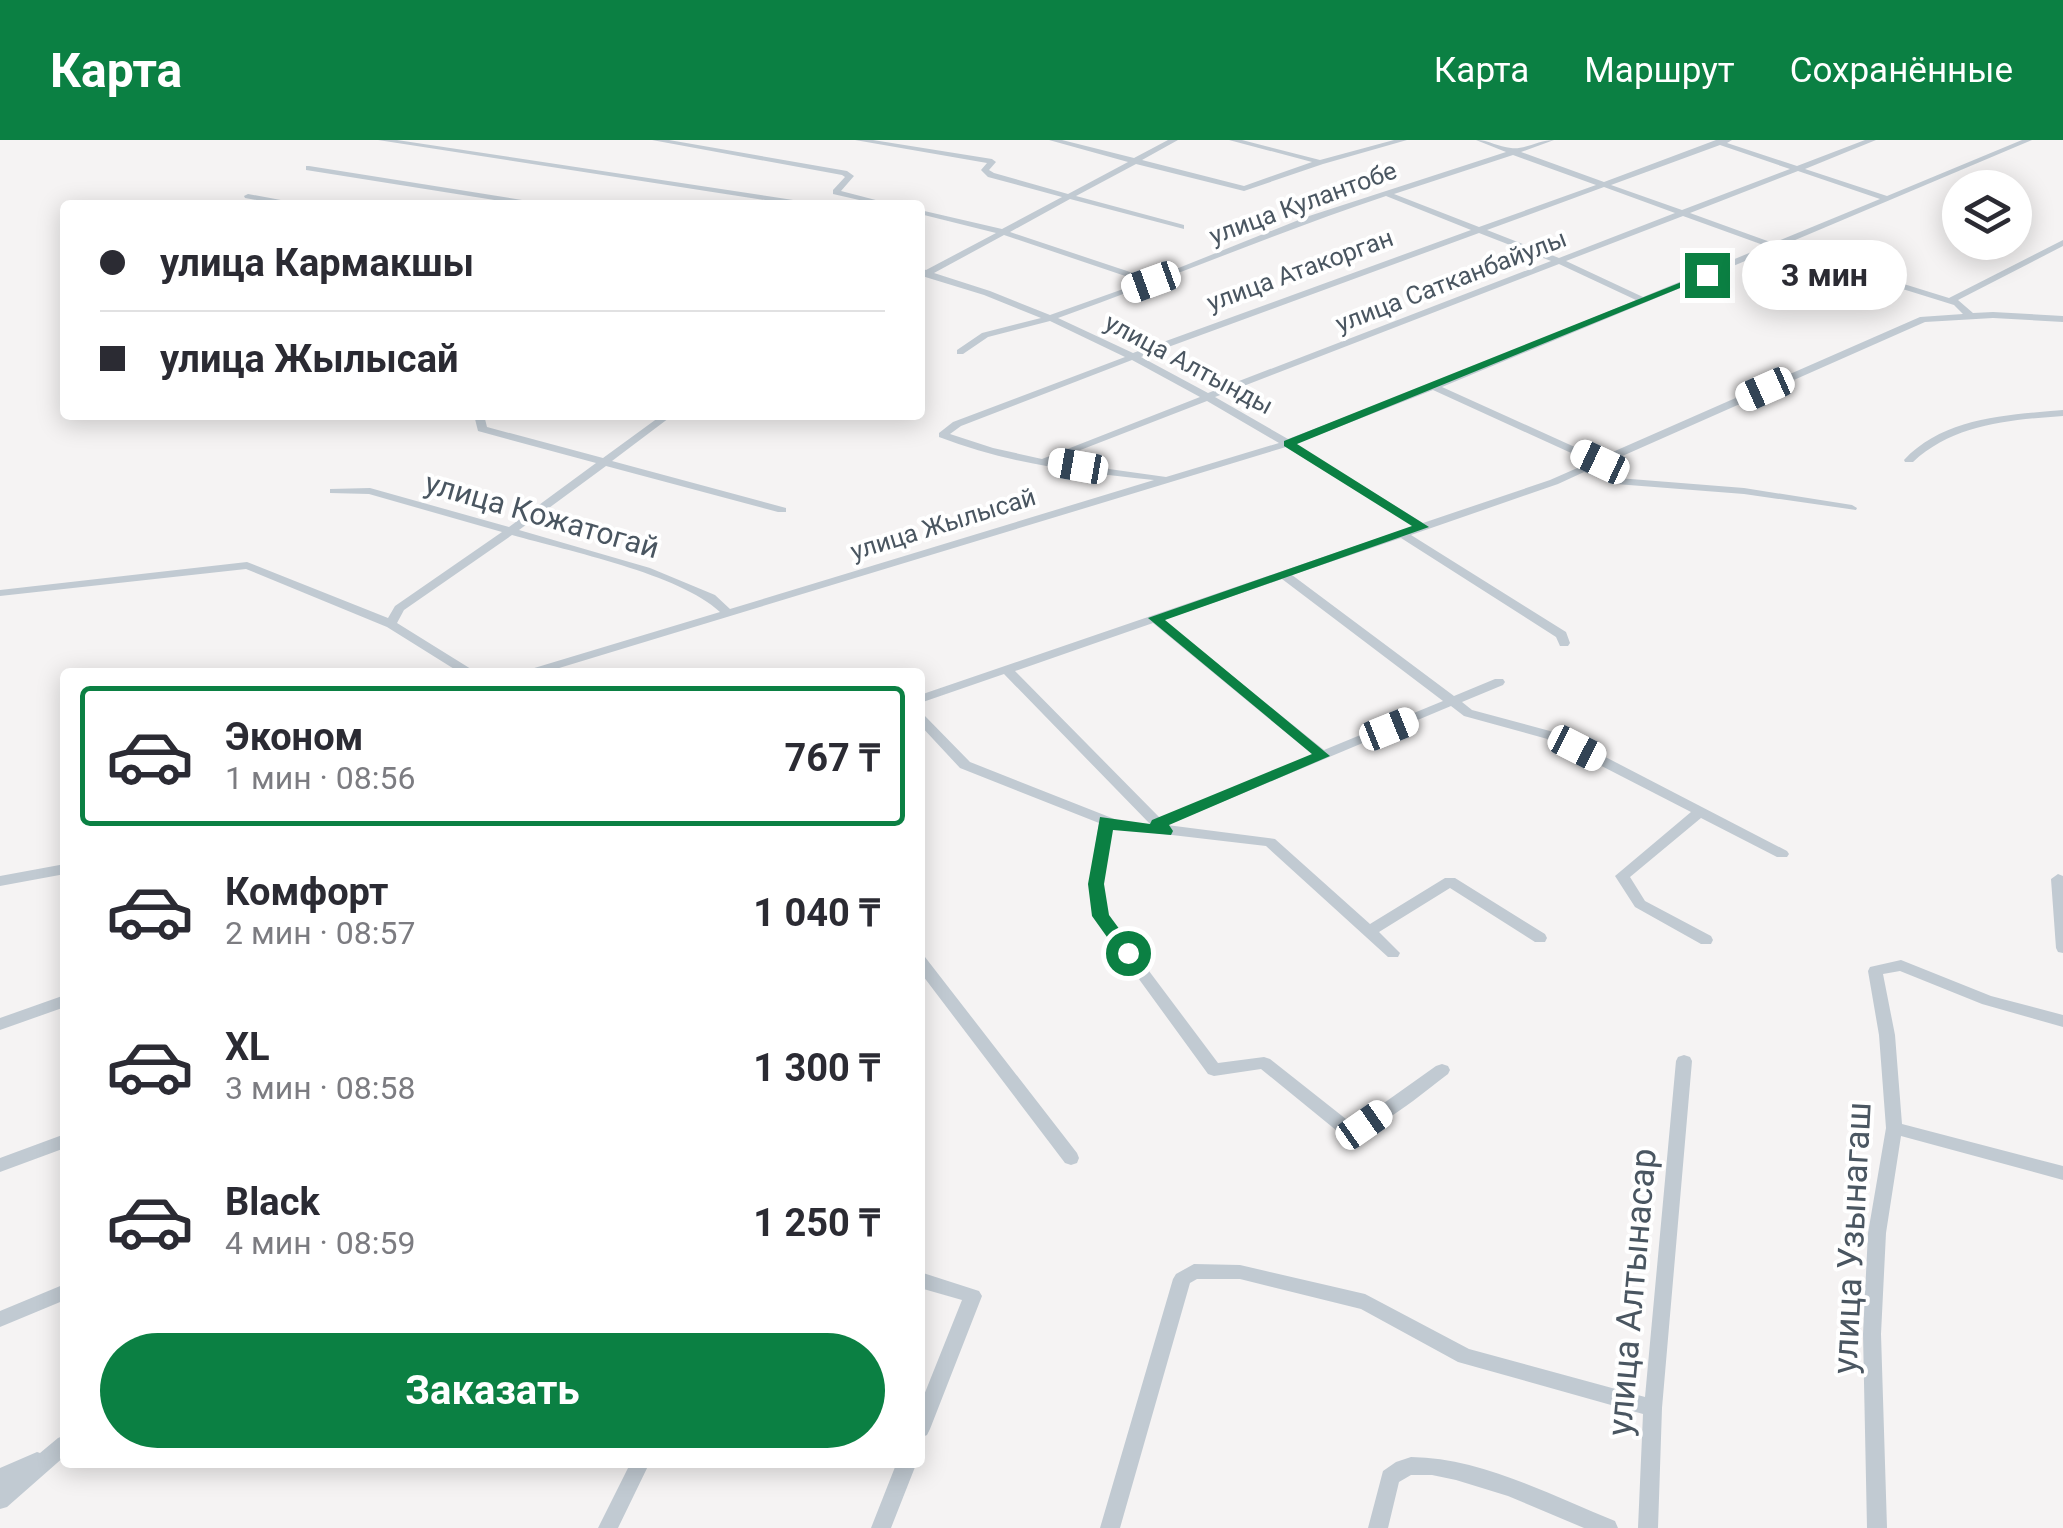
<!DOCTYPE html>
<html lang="ru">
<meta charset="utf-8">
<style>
:root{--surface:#fff;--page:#f7f7f7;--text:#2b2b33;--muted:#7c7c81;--line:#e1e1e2;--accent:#0b8043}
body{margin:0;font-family:Roboto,sans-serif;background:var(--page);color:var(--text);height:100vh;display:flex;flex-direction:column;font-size:38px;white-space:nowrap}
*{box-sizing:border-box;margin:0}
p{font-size:32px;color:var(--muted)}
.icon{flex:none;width:55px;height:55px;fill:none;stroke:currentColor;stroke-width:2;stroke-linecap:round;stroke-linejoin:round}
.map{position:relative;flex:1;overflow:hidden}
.details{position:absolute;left:60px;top:528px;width:865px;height:800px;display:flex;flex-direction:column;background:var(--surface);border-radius:10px;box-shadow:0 5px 25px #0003}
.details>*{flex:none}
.top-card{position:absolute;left:60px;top:60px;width:865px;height:220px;border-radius:10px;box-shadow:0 5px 25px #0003;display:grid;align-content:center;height:220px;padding:0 40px;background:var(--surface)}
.buttons{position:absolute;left:1942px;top:30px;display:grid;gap:20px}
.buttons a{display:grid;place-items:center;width:90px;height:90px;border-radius:50%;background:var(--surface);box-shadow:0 5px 25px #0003;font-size:50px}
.end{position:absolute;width:45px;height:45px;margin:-22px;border:12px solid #0b8043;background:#fff;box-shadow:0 0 0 5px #fff}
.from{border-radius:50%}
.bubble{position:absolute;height:70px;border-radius:35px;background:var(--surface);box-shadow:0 5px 25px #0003;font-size:32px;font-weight:700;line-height:70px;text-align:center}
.car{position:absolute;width:30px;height:60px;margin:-30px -15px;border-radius:12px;box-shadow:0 0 8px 2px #0007;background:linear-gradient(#fff 24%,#345 0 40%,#fff 0 76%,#345 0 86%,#fff 0)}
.top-card b{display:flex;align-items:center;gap:35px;height:95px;font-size:38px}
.top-card b+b{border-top:2px solid var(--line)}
.top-card i{width:25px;height:25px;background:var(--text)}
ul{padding:18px 0 0;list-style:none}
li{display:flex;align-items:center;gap:30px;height:140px;margin:0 20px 15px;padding:0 20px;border:5px solid transparent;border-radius:10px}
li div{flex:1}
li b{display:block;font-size:38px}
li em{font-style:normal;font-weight:700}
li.on{border-color:var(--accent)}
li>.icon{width:90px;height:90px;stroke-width:1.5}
.button{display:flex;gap:20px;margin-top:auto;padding:20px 40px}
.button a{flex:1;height:115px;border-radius:60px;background:var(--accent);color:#fff;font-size:40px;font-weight:700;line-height:115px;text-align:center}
header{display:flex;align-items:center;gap:60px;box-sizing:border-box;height:140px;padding:0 50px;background:var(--accent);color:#fff}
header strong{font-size:48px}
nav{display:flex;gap:55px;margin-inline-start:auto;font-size:35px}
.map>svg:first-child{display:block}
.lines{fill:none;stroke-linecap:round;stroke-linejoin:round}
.minor{fill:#c1cad2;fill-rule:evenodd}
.route{fill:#0b8043}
.labels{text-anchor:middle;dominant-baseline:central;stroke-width:8;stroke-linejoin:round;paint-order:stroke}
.far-street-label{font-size:25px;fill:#4a5661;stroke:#fff}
.street-label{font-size:30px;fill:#4a5661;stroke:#fff}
.near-street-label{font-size:35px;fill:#4a5661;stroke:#fff}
</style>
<header>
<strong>Карта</strong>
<nav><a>Карта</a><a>Маршрут</a><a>Сохранённые</a></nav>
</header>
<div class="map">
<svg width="2063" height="1388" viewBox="0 0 2063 1388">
<rect width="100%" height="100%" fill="#f5f3f3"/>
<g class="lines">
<path class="minor" d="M 378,0 L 397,0 L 813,63 L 817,65 L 797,65 Z
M 652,0 L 669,0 L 847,31 L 854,36 L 841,51 L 895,65 L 881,65 L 833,54 L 833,50 L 845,37 L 842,35 Z
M 855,0 L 873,0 L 992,19 L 996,22 L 989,30 L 994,33 L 1068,54 L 1128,22 L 1049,0 L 1062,0 L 1134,18 L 1168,0 L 1178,0 L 1142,20 L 1244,46 L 1312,22 L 1229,0 L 1242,0 L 1320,20 L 1394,0 L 1407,0 L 1323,24 L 1244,51 L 1136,24 L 1076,56 L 1184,85 L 1184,89 L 1070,59 L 1010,92 L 1151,139 L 1306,77 L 1506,12 L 1476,0 C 1489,0 1498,7 1511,8 C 1524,10 1539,0 1554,0 L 1521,12 L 1604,42 L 1716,0 L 1732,0 L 1727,3 L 1797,26 L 1865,0 L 1876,0 L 1805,29 L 1887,56 L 2022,0 L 2032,0 L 1781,106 L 1949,158 L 2063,100 L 2063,106 L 1958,160 L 1973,173 L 1993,172 L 2063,176 L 2063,182 L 1993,178 L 1925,182 L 1593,329 L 1618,338 L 1744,348 L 1852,365 L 1857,368 L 1856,370 L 1744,354 L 1616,344 L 1584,332 L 1558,344 L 1411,395 L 1566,492 L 1570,503 L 1568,506 L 1560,506 L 1556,497 L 1401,398 L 1292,435 L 1454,556 L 1495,539 L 1503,539 L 1505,542 L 1503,545 L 1462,562 L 1472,570 L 1561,594 L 1787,711 L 1789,714 L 1787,717 L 1777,717 L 1701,678 L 1630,737 L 1645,761 L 1711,796 L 1713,800 L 1711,804 L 1701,804 L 1635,767 L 1615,736 L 1691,672 L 1551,600 L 1464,576 L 1451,566 L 1167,685 L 1275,699 L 1370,784 L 1445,738 L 1455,738 L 1545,794 L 1547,798 L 1545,802 L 1535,802 L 1450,748 L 1379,792 L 1400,813 L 1398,817 L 1388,817 L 1266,706 L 1112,688 L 1103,744 L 1107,775 L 1218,923 L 1264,917 L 1270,919 L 1351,983 L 1360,980 L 1436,926 L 1442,924 L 1448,926 L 1450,930 L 1448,934 C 1424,952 1370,999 1342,995 L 1261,929 L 1214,936 L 1208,934 L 1093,776 L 1089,744 L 1099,683 L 960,628 L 920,585 L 920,574 L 924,575 L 970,622 L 1122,682 L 1151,685 L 1004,534 L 920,563 L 920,555 L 1414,386 L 1286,307 L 546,532 L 529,532 L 531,529 L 720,472 C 680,434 568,411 512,395 L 404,470 L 397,483 L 471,529 L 473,532 L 459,532 L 387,487 L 246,429 L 0,456 L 0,450 L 247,422 L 388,478 L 395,466 L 502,392 L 369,354 L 330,353 L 330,349 L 370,348 L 509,387 L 596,323 L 478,291 L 474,275 L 484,275 L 487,287 L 603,318 L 662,275 L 673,275 L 612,321 L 786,368 L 786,372 L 778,372 L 606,326 L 519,390 L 650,428 L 715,455 L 730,469 L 1154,340 C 1082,333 1008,324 939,297 L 939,293 L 953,282 L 1125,217 L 1050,181 L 988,197 L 963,214 L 957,214 L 957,210 L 982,193 L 1041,178 L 984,155 L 922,136 L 920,128 L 926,130 L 996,93 L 920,74 L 920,70 L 1002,89 L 1062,57 L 988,37 L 981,30 L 987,23 ZM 1720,5 L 1790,29 L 1682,70 L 1611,45 ZM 1513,15 L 1596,45 L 1479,87 L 1394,54 ZM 1798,31 L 1880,59 L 1773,103 L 1690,73 ZM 1604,47 L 1675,73 L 1559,118 L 1487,90 ZM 1386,56 L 1471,90 L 1133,213 L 1058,178 C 1168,139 1275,93 1386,56 ZM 1683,76 L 1766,106 L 1643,157 L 1566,121 ZM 1479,93 L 1551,121 L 1208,253 L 1141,217 ZM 1004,95 L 1143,142 L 1050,175 L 990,151 L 934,133 ZM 1774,109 L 1954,165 L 1963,174 L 1920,177 L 1599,318 L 1442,247 ZM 1559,124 L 1636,160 L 1458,234 L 1288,299 L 1215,257 ZM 1132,220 L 1200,257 L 1042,319 L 993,308 L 950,294 L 961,286 ZM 1433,250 L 1591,322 L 1550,340 L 1423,383 L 1295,304 ZM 1207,261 L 1279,303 L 1166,337 L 1052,321 ZM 1282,439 L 1443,561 L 1324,610 L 1163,480 ZM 1153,483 L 1313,615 L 1160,678 L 1015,531 Z
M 309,26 L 541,63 L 545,65 L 526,65 L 306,30 L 306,26 Z
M 248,54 L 297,63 L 301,65 L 284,65 L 245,58 L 244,56 Z
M 2063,270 L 2063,276 C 2009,280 1954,284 1913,322 L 1905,322 L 1904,320 C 1944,277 2008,275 2063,270 Z
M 65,724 L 65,734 L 0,746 L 0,736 Z
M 2058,734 L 2063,736 L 2063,813 L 2058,812 L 2056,808 L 2051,739 Z
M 920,816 L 925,817 L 1077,1013 L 1079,1018 L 1077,1023 L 1071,1025 L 1065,1023 L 920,832 Z
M 1901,820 L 1991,856 L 2063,875 L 2063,887 L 1982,864 L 1900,831 L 1883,834 L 1895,895 L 1902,984 L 2063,1026 L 2063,1040 L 1901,996 L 1886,1093 L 1881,1194 L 1887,1388 L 1867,1388 L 1863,1194 L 1868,1093 L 1886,988 L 1879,895 L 1868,831 L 1870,827 Z
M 65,855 L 65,867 L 0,890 L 0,878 Z
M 1684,915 L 1690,917 L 1692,921 L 1662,1268 L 1658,1388 L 1638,1388 L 1643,1274 L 1458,1222 L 1361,1169 L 1240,1139 L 1197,1139 L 1190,1143 L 1120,1388 L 1100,1388 L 1173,1139 L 1176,1134 L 1194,1124 L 1240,1125 L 1365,1154 L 1469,1209 L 1645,1257 L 1676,921 L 1678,917 Z
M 65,994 L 65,1008 L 0,1032 L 0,1018 Z
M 920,1132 L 979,1151 L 982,1156 L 930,1289 L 927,1295 L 920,1298 L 920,1265 L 962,1160 L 920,1148 Z
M 65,1144 L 65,1160 L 0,1187 L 0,1171 Z
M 65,1295 L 65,1316 L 7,1367 L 0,1369 L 0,1328 L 37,1312 L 40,1313 L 58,1298 Z
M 1411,1317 C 1482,1318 1550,1355 1615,1381 L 1618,1388 L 1584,1388 L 1508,1356 L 1456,1340 L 1432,1335 L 1411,1335 L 1399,1342 L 1388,1388 L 1368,1388 L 1383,1331 L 1396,1322 Z
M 631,1322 L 650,1322 L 618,1388 L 598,1388 Z
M 897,1322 L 917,1322 L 891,1388 L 871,1388 Z"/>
</g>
<path class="route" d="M 1704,133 L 1712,135 L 1297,304 L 1429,387 L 1165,480 L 1330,616 L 1169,685 L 1173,691 L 1171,695 L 1113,690 L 1104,744 L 1109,775 L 1137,813 L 1134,818 L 1122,818 L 1092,776 L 1088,744 L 1100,677 L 1150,684 L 1152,680 L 1312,614 L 1148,478 L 1412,386 L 1284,306 L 1284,301 Z"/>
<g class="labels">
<g class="far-street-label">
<text transform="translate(1303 63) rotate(-20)">улица Кулантобе</text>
<text transform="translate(1300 130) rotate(-20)">улица Атакорган</text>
<text transform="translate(1451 141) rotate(-21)">улица Сатканбайулы</text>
<text transform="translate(1189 224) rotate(28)">улица Алтынды</text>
<text transform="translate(943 384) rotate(-17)">улица Жылысай</text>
</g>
<g class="street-label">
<text transform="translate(542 375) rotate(16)">улица Кожатогай</text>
</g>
<g class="near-street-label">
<text transform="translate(1852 1098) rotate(-87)">улица Узынагаш</text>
<text transform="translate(1632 1152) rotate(-85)">улица Алтынасар</text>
</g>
</g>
</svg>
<div class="buttons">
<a><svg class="icon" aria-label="layers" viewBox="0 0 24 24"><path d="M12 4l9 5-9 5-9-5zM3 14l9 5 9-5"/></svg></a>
</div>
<i class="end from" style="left:1128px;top:813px"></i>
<i class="end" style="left:1707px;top:135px"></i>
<div class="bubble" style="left:1742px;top:100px;width:165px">3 мин</div>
<i class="car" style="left:1151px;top:142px;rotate:250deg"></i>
<i class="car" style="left:1765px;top:249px;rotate:246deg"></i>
<i class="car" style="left:1600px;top:322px;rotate:295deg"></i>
<i class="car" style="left:1078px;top:326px;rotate:280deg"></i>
<i class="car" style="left:1389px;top:589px;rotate:68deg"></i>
<i class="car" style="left:1577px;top:608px;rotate:117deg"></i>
<i class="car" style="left:1364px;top:985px;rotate:55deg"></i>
<div class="top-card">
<b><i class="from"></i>улица Кармакшы</b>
<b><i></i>улица Жылысай</b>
</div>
<section class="details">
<ul>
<li class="on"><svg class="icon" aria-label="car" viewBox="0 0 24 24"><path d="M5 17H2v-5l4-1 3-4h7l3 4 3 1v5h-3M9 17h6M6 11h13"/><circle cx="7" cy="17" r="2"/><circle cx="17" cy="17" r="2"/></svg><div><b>Эконом</b><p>1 мин · 08:56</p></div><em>767 ₸</em></li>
<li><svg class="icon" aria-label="car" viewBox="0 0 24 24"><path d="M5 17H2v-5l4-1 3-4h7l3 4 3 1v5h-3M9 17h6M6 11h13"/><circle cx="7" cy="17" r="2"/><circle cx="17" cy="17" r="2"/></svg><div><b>Комфорт</b><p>2 мин · 08:57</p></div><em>1 040 ₸</em></li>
<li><svg class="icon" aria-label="car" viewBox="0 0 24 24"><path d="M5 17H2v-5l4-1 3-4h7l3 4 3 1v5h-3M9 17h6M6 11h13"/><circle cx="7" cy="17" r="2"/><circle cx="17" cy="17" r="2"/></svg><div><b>XL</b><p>3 мин · 08:58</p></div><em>1 300 ₸</em></li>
<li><svg class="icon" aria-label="car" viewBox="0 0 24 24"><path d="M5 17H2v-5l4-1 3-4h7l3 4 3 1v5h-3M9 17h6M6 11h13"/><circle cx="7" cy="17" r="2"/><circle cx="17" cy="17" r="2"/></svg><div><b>Black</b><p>4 мин · 08:59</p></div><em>1 250 ₸</em></li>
</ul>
<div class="button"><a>Заказать</a></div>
</section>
</div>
